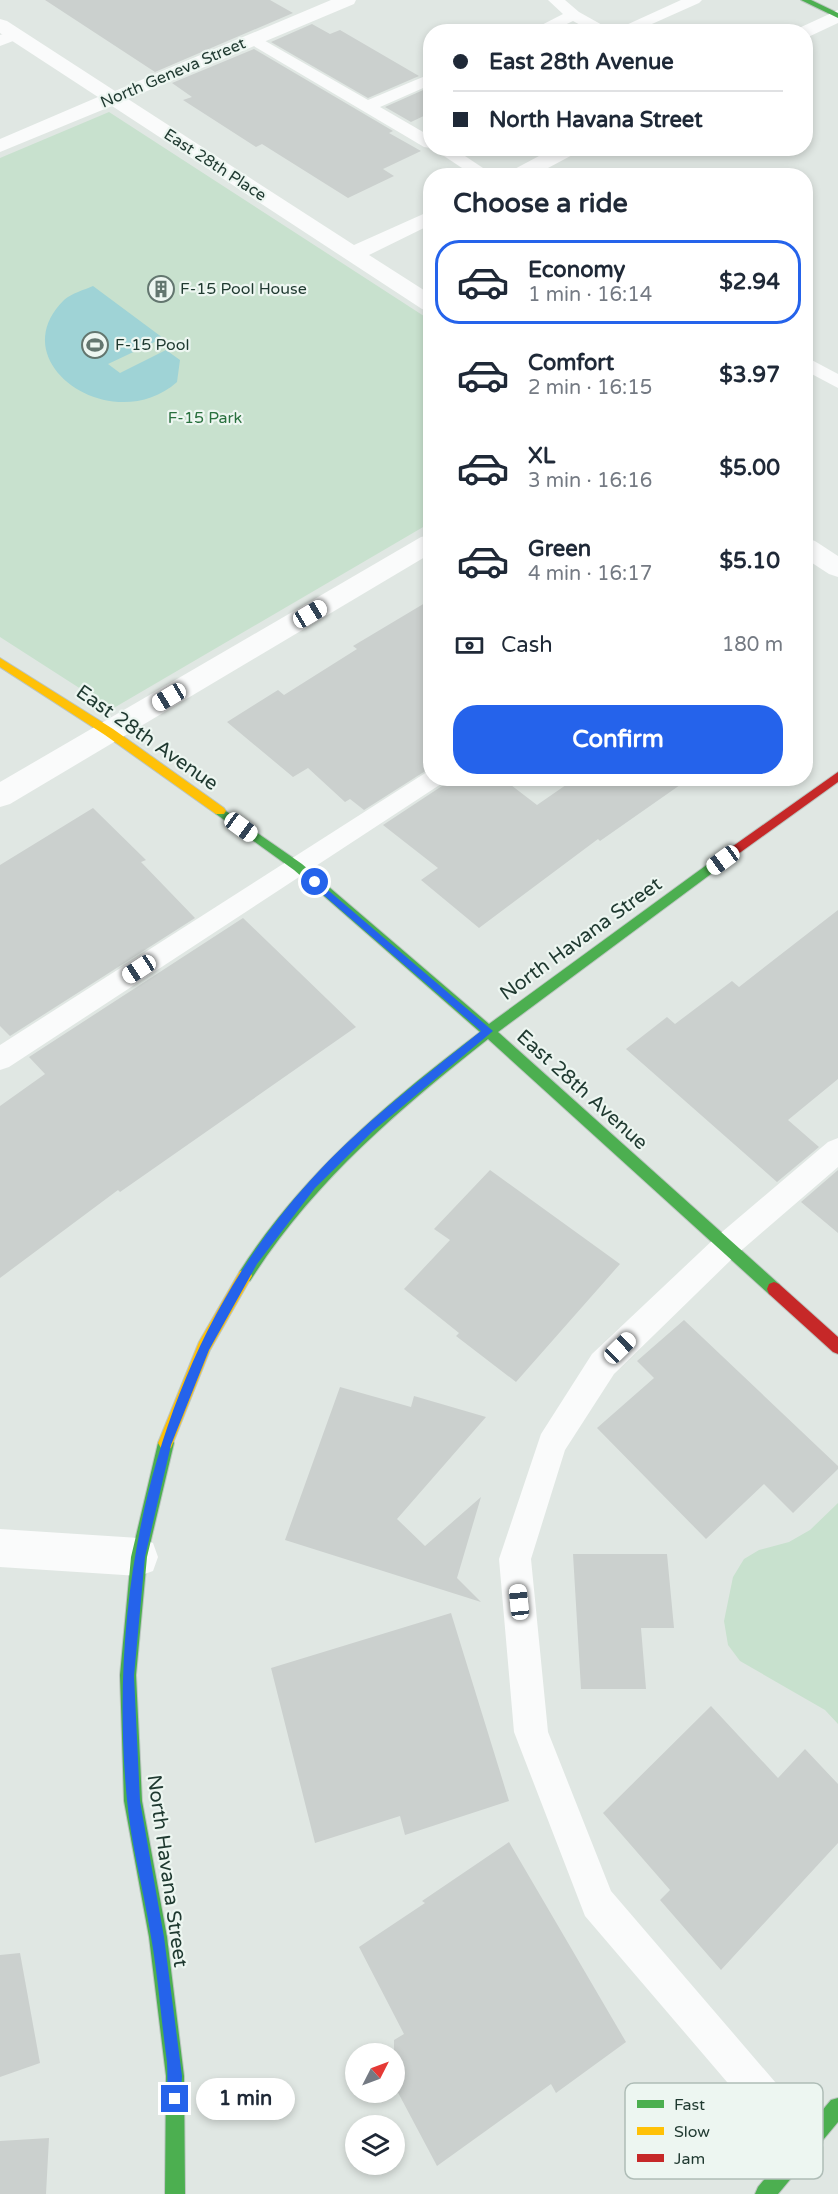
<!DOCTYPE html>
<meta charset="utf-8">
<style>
:root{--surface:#fff;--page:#f2f2f3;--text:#1f2937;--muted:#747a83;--line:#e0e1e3;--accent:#2563eb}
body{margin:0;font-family:"Varela Round",sans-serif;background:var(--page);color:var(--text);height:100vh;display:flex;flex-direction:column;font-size:22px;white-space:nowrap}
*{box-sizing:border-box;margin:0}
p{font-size:20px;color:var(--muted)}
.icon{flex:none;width:33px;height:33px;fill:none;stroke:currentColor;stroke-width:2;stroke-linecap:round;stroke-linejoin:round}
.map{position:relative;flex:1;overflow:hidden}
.details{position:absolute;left:423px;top:168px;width:390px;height:618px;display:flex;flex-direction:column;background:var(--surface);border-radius:24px;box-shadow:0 3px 9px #0003}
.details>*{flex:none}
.hud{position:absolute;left:423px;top:24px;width:390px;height:132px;border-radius:24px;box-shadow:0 3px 9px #0003;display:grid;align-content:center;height:132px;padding:0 30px;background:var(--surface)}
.needle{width:39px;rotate:48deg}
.tools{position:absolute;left:345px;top:2043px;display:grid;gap:12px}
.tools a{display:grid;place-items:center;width:60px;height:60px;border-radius:50%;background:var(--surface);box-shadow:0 3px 9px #0003;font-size:30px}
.end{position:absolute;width:27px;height:27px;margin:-14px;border:8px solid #2563eb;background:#fff;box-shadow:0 0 0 3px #fff}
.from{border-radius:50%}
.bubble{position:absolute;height:42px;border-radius:21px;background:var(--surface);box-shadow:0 3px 9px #0003;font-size:20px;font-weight:700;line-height:42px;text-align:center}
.car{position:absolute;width:18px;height:36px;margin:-18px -9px;border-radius:8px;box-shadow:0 0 4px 2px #0007;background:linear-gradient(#fff 24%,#345 0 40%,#fff 0 76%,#345 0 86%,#fff 0)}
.hud b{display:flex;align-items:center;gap:21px;height:57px;font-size:22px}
.hud b+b{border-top:2px solid var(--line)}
.hud i{width:15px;height:15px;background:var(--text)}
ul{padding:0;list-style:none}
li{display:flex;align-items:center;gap:18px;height:84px;margin:0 12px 9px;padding:0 18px;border:3px solid transparent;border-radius:24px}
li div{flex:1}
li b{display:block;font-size:22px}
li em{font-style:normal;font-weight:700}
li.selected{border-color:var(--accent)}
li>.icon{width:54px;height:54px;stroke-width:1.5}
h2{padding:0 30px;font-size:27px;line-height:72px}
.pay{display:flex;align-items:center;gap:15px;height:66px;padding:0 30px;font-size:22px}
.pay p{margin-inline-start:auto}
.cta{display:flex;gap:12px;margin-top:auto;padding:12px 30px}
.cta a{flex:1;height:69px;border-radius:24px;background:var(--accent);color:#fff;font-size:24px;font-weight:700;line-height:69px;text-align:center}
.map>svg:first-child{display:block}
.green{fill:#c8e1ce}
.water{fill:#9fd3d6}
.building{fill:#cbd0ce}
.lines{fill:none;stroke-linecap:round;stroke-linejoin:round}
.fast-casing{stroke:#bcc6c1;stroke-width:2}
.slow-casing{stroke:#bcc6c1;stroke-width:2}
.jam-casing{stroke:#bcc6c1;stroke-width:2}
.lane{fill:#fafbfb;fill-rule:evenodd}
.street{fill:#fafbfb;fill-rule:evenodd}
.fast{fill:#4caf50;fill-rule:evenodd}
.slow{fill:#ffc107;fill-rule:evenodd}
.jam{fill:#c62828;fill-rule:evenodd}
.route{fill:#2563eb}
.labels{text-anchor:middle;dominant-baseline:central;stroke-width:4.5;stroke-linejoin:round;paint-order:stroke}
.far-street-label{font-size:16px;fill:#1f3930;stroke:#edf6f1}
.far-poi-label{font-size:16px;fill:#1f3930;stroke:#edf6f1;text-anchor:start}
.far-park-label{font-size:16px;fill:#29703e;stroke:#edf6f1}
.street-label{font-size:20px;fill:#1f3930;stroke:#edf6f1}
.key{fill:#edf6f1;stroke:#afbdb7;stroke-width:1.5}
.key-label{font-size:16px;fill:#1f3930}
</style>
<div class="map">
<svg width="838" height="2194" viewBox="0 0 838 2194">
<rect width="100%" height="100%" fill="#e0e7e3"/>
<path class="green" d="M 109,112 L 430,320 L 430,523 L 112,709 L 0,637 L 0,158 Z
M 838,1503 L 838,1724 L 825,1710 L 740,1661 L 728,1645 L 724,1621 L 733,1577 L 744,1559 L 759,1550 L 789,1542 L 810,1530 Z"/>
<path class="water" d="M 93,286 L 163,338 L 108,364 L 120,373 L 166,350 L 180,360 L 177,382 C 113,439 0,363 64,300 C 72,293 84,290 93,286 Z"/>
<path class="building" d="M 45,0 L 270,0 L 293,13 L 155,72 Z
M 312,24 L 330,34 L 340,30 L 419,76 L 368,98 L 271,42 Z
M 254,49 L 393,131 L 389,133 L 421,151 L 383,169 L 394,176 L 348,198 L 262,144 L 256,147 L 183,100 L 192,97 L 172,83 Z
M 430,87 L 430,113 L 411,122 L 385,107 Z
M 430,600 L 430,768 L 364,810 L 350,799 L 345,802 L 308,768 L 293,777 L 227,722 L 278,690 L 284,695 L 357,649 L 353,646 Z
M 447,778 L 502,778 L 537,805 L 576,778 L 690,778 L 600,841 L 598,839 L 479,928 L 421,880 L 438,868 L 383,825 L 442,786 Z
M 93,808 L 146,860 L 141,862 L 195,918 L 10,1036 L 0,1026 L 0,865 Z
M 838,910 L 838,1079 L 788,1120 L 819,1147 L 777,1182 L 626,1049 L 667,1017 L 675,1024 L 732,981 L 739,987 Z
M 243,918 L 356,1027 L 120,1192 L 118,1190 L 0,1278 L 0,1106 L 45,1074 L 29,1057 Z
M 490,1170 L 620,1264 L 516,1382 L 456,1336 L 459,1333 L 404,1289 L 450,1240 L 434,1229 Z
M 838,1170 L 838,1233 L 801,1202 Z
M 684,1320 L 838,1466 L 838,1469 L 793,1513 L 764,1484 L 706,1539 L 597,1428 L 654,1378 L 637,1361 Z
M 340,1387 L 411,1407 L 414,1396 L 486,1417 L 397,1519 L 425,1546 L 481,1497 L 457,1578 L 481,1602 L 285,1540 Z
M 573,1554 L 667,1554 L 674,1628 L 641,1628 L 646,1689 L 581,1689 Z
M 451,1613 L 509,1801 L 405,1835 L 400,1816 L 315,1843 L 271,1668 Z
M 711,1706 L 778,1778 L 805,1749 L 838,1784 L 838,1843 L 721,1970 L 660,1900 L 670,1890 L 603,1813 Z
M 509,1842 L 626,2042 L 556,2093 L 551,2084 L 437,2166 L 394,2085 L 394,2040 L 404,2034 L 359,1947 L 425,1903 L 422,1901 Z
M 20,1953 L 40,2063 L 0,2077 L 0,1955 Z
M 49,2138 L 46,2194 L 0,2194 L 0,2141 Z"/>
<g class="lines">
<defs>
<path id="fast" d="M 801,0 L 811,0 L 838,13 L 838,18 Z
M 220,807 L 302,864 L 489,1024 L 719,856 L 727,856 L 729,859 L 727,862 L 498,1032 L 779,1284 L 781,1289 L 779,1294 L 774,1296 L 769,1294 L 488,1039 C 398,1110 312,1183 250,1281 L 245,1282 L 240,1281 L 238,1276 L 240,1271 C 302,1174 389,1101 480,1032 L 294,870 L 216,814 L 214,811 Z
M 166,1436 L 171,1438 L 174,1443 L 147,1557 L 136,1675 L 142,1801 L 167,1937 L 184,2076 L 185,2194 L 165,2194 L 166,2076 L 149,1937 L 124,1801 L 120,1675 L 131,1557 L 158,1443 L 161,1438 Z
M 838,2098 L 838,2122 L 778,2194 L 755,2194 L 758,2187 L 831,2100 Z"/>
<path id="slow" d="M 0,658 L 113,729 L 224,808 L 226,811 L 224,814 L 216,814 L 105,735 L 0,667 Z
M 245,1270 L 250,1271 L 252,1276 L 210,1350 L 171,1448 L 166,1450 L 161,1448 L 158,1443 L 199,1342 L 240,1271 Z"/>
<path id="jam" d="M 838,772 L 838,782 L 727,862 L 719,862 L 717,859 L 719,856 Z
M 774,1282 L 779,1284 L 838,1337 L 838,1354 L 833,1352 L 769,1294 L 767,1289 L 769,1284 Z"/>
</defs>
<use href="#fast" class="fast-casing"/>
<use href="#slow" class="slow-casing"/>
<use href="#jam" class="jam-casing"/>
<path class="lane" d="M 548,0 L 565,0 L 579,12 L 613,31 L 681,0 L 702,0 L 699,3 L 634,32 L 593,32 L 573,21 L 550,32 L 528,32 L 563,14 Z
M 15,30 L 21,32 L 23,35 L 21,38 L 0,46 L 0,35 Z
M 253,34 L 368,100 L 430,74 L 430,85 L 380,107 L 430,136 L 430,148 L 424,147 L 247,42 L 245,39 Z
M 432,148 L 453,148 L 495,176 L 474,176 Z
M 806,357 L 838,374 L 838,388 L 806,371 Z
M 430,770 L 430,778 L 445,778 L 441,784 L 9,1067 L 0,1070 L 0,1045 Z
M 838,1138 L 838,1167 L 736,1255 L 614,1374 L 565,1450 L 531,1559 L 548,1732 L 611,1891 L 818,2132 L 824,2145 L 818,2158 L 805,2164 L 792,2158 L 585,1916 L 514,1732 L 499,1559 L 541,1434 L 592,1354 L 716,1237 L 828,1142 Z"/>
<path class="street" d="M 331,0 L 356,0 L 354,4 L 128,99 L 354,245 L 430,211 L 430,225 L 369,255 L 430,294 L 430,311 L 422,309 L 112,106 L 0,152 L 0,139 L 98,97 L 0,33 L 0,19 L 7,21 L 115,91 Z
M 838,10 L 838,23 L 806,38 L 806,32 L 797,32 L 799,28 Z
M 554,148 L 581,148 L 578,152 L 533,176 L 506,176 L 509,172 Z
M 430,535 L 430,554 L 10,804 L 0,807 L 0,782 L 421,537 Z
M 806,538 L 815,541 L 838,556 L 838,577 L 829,574 L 806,559 Z
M 0,1529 L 139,1538 L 153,1543 L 158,1557 L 153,1571 L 139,1576 L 0,1567 Z"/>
<use href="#fast" class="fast"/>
<use href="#slow" class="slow"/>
<use href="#jam" class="jam"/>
</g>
<path class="route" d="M 315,879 L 493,1031 L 373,1131 L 315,1188 L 257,1264 L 209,1350 L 171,1445 L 145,1557 L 134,1676 L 140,1801 L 164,1937 L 182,2076 L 180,2104 L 175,2106 L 170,2104 C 166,2092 168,2076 167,2062 C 161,2019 158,1974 150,1931 C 143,1888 131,1844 127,1800 C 106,1581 159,1348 309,1182 C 360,1125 422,1079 481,1031 L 312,885 L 312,880 Z"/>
<defs>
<symbol id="building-ring" viewBox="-11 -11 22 22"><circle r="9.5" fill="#edf6f1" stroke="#63766f" stroke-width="1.5"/><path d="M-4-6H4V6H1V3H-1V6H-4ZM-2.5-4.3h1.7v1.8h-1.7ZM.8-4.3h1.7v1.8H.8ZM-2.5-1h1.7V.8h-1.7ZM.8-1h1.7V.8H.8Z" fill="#63766f"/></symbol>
<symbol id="stadium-ring" viewBox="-11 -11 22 22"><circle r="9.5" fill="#edf6f1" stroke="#63766f" stroke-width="1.5"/><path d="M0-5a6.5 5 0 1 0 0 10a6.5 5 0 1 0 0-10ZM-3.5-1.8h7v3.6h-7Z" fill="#63766f"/></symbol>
</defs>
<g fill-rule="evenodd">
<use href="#building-ring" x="146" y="274" width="30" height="30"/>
<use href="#stadium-ring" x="80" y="330" width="30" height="30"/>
</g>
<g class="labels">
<g class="far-street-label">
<text transform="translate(173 73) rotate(-23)">North Geneva Street</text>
<text transform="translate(215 165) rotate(33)">East 28th Place</text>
</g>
<g class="far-poi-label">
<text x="180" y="289">F-15 Pool House</text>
<text x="115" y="345">F-15 Pool</text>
</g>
<g class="far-park-label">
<text x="205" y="418">F-15 Park</text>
</g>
<g class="street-label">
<text transform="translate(147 738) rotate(35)">East 28th Avenue</text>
<text transform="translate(581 939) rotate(-36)">North Havana Street</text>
<text transform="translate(582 1090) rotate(42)">East 28th Avenue</text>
<text transform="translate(167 1871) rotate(82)">North Havana Street</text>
</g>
</g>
<rect x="625" y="2083" width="198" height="96" rx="9" class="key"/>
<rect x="637" y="2100" width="27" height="8" fill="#4caf50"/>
<rect x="637" y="2127" width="27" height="8" fill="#ffc107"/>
<rect x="637" y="2154" width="27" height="8" fill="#c62828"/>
<g class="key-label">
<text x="674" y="2110">Fast</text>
<text x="674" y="2137">Slow</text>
<text x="674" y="2164">Jam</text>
</g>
</svg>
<div class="tools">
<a><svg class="needle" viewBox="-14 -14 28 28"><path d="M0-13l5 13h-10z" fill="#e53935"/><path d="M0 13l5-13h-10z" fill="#747a83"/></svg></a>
<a><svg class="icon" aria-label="layers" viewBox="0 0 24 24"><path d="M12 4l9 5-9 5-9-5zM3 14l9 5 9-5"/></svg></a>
</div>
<i class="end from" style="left:315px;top:882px"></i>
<i class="end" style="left:175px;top:2099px"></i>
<div class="bubble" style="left:196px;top:2078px;width:99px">1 min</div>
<i class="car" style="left:310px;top:614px;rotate:59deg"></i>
<i class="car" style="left:169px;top:697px;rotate:239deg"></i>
<i class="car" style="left:241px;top:827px;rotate:126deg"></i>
<i class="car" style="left:723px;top:860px;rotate:234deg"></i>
<i class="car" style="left:139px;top:969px;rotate:237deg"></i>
<i class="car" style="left:620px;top:1348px;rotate:46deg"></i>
<i class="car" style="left:519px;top:1602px;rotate:354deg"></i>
<div class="hud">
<b><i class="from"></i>East 28th Avenue</b>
<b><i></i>North Havana Street</b>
</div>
<section class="details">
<h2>Choose a ride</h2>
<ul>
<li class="selected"><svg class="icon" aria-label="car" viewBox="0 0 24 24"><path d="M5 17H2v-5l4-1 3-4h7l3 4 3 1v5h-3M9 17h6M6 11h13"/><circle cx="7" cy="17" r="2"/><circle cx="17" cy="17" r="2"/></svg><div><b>Economy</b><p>1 min · 16:14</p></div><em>$2.94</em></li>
<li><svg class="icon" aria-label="car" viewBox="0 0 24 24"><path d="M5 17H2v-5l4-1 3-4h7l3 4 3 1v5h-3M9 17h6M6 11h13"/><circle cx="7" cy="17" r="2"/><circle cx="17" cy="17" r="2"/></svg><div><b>Comfort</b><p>2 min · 16:15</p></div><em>$3.97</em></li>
<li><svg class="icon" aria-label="car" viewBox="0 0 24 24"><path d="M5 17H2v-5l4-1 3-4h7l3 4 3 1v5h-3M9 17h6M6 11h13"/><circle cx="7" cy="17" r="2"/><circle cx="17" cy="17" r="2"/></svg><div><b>XL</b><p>3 min · 16:16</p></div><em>$5.00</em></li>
<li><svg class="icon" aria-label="car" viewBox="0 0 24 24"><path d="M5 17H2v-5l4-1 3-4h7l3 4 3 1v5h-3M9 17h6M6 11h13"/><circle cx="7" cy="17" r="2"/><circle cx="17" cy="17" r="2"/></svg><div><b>Green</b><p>4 min · 16:17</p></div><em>$5.10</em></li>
</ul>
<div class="pay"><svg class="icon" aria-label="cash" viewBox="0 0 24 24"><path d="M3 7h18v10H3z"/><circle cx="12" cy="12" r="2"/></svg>Cash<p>180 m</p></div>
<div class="cta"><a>Confirm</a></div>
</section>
</div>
